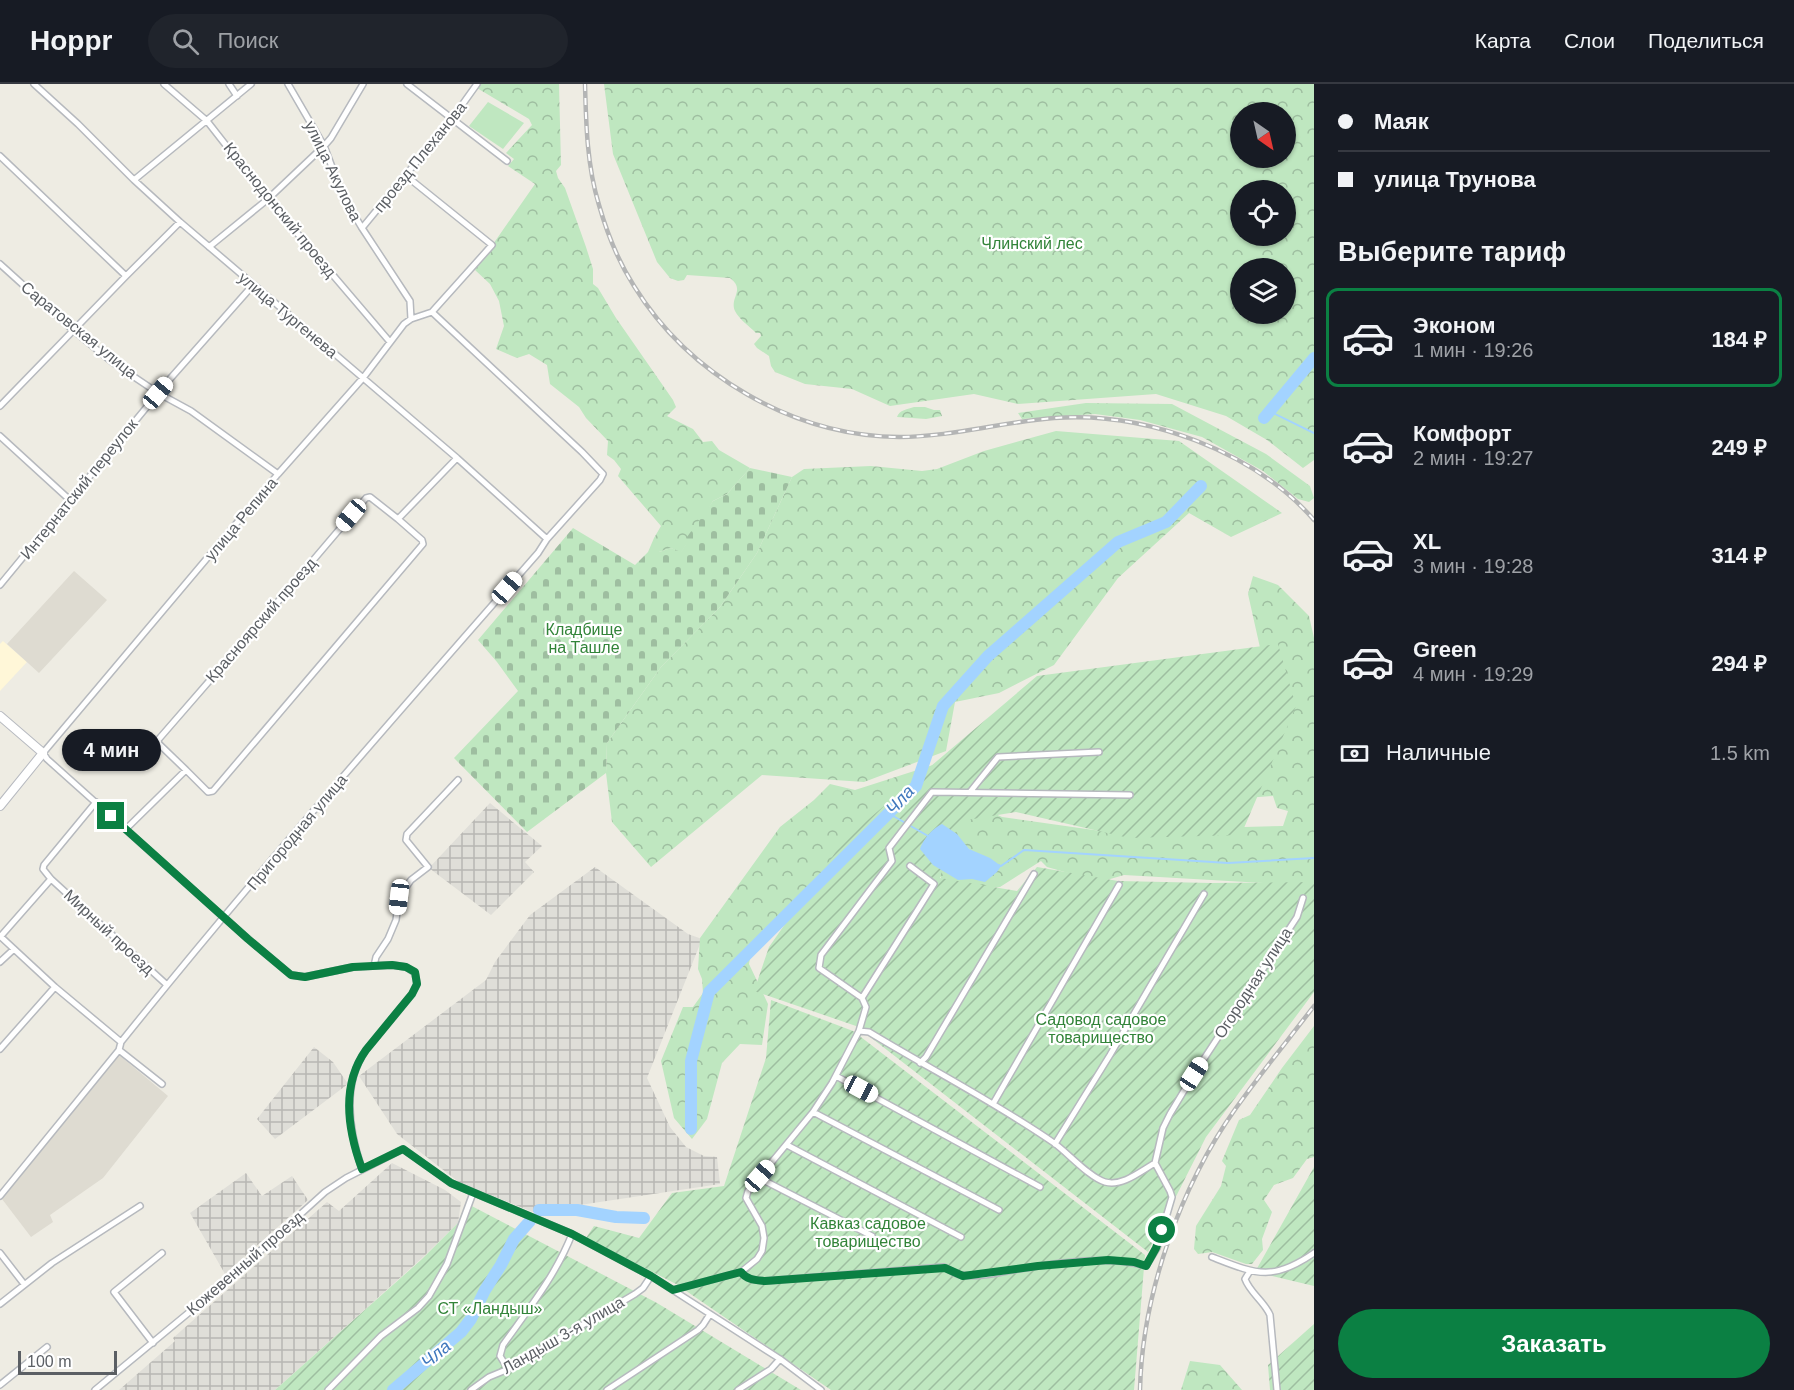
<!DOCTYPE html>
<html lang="ru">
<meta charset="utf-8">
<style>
:root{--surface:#171b24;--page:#20242c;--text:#f1f3f6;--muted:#9ea1a6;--line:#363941;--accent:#0b8043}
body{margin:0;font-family:Arial,sans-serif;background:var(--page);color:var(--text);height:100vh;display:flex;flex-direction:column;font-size:22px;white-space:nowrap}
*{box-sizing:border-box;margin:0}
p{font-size:20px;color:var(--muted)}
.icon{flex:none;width:33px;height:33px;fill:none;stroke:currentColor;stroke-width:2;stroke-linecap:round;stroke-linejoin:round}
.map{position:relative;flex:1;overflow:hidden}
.sheet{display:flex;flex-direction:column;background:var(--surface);width:480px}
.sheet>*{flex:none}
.hud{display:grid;align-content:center;height:132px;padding:0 24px;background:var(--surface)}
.needle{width:39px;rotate:146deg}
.controls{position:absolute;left:1230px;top:18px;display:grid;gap:12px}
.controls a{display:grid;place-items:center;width:66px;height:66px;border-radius:50%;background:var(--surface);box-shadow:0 2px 4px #0004;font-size:30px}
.scale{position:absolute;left:18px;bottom:15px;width:99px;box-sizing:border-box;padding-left:6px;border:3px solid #5b5f64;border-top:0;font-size:16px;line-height:21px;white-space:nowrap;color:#5b5f64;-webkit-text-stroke:4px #fff;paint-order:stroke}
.end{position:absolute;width:27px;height:27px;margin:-14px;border:8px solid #0b8043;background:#fff;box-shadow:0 0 0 3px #fff}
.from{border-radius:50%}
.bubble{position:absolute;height:42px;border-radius:21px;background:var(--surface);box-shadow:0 2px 4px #0004;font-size:20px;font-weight:700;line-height:42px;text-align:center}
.car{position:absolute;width:18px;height:36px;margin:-18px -9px;border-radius:8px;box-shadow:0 0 4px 2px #0007;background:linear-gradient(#fff 24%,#345 0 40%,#fff 0 76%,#345 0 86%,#fff 0)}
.hud b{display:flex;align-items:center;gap:21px;height:57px;font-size:22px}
.hud b+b{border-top:2px solid var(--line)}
.hud i{width:15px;height:15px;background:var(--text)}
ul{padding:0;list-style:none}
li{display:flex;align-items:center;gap:18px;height:99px;margin:0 12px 9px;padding:0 12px;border:3px solid transparent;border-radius:12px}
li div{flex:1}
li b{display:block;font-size:22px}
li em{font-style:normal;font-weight:700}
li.on{border-color:var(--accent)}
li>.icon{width:54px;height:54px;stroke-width:1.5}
h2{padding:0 24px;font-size:27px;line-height:72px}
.pay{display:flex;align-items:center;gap:15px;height:66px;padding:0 24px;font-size:22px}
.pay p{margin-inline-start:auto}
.cta{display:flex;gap:12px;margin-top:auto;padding:12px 24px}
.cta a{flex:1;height:69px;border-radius:36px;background:var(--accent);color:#fff;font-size:24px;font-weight:700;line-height:69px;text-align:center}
header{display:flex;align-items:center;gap:36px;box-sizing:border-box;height:84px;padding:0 30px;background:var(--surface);border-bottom:2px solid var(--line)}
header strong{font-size:28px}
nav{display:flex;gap:33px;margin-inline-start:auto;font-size:21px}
.search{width:420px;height:54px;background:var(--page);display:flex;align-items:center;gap:15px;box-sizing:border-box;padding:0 21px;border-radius:33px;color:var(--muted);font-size:22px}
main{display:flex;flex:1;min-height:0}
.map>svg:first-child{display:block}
.commercial{fill:#fff7d8}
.industrial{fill:url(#industrial-grid)}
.education{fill:#dedbd1}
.forest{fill:url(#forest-crowns);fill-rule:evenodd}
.cemetery{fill:url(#cemetery-stones)}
.garden{fill:url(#garden-furrows)}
.pitch{fill:#bfe7c0}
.water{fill:#a3d3ff}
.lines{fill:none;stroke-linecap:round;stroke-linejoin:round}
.stream{stroke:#a3d3ff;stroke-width:2}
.river{stroke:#a3d3ff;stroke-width:12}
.street-casing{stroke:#b6b9be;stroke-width:8}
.secondary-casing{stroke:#b7bac0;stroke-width:10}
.street{stroke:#fff;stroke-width:5}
.secondary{stroke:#fff;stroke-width:8}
.rail-casing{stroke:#b4b5b5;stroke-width:4.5}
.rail{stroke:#fff;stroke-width:2;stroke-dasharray:7;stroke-linecap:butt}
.route{stroke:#0b8043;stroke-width:8}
.labels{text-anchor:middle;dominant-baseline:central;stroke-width:4.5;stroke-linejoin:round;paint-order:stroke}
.street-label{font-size:16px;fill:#5b5f64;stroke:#fff}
.park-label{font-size:16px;fill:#328439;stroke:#fff}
.water-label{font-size:18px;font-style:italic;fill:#4078bd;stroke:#fff}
</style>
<header>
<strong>Hoppr</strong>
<div class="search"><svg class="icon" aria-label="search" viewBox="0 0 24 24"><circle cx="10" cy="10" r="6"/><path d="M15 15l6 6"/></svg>Поиск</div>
<nav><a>Карта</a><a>Слои</a><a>Поделиться</a></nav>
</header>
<main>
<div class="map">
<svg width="1314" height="1306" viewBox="0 0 1314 1306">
<defs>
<pattern id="industrial-grid" width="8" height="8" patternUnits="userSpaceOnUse" patternTransform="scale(1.5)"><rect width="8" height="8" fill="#dfded8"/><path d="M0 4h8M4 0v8" fill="none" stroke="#b8b7b3"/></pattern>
<pattern id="forest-crowns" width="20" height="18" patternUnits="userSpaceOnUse" patternTransform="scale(1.5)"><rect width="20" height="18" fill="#bfe7c0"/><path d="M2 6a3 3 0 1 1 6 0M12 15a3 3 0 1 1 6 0" fill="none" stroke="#9ebea0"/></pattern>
<pattern id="cemetery-stones" width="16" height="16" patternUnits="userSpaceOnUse" patternTransform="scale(1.5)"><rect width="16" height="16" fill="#bfe7c0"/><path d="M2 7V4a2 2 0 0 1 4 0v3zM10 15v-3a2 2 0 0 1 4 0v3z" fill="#9ebea0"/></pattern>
<pattern id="garden-furrows" width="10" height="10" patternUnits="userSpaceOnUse" patternTransform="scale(1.5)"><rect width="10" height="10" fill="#bfe7c0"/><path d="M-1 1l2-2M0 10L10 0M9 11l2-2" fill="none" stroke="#9ebea0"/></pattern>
</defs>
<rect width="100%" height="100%" fill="#eeece3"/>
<path class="commercial" d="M 3,557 L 27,578 L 0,607 L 0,560 Z"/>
<path class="industrial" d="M 490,719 L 542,762 L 525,778 L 534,788 L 491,831 L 429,784 Z
M 595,783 L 688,850 L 702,855 L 647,994 L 670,1043 L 686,1063 L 704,1072 L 717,1073 L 720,1100 L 533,1128 L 460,1099 L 397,1050 L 359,992 L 486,896 L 495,878 L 530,831 Z
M 314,963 L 333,978 L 348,1000 L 275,1055 L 257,1035 Z
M 392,1079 L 445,1106 L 461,1118 L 458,1139 L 421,1175 L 275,1306 L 119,1306 L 175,1257 L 173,1254 L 327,1118 L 339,1127 Z
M 246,1089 L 262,1112 L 292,1092 L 308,1116 L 225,1190 L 190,1129 Z"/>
<path class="education" d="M 74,487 L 107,516 L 39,589 L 7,560 Z
M 119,971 L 168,1012 L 103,1094 L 50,1131 L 53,1138 L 31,1153 L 2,1115 Z"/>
<path class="forest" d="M 479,0 L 559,0 L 561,81 L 556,87 L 558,94 L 565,104 L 586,163 L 593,185 L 593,200 L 598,204 L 616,234 L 673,316 L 676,323 L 667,332 L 693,345 L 703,358 L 712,357 L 719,366 L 750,384 L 727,410 L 713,417 L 681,469 L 671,464 L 659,468 L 648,468 L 654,454 L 661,442 L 618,392 L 621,385 L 614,376 L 607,371 L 608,357 L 586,334 L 579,323 L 550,300 L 547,281 L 529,270 L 517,274 L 496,265 L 504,242 L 499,217 L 490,200 L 475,186 L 535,100 L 508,82 L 514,75 L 506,69 L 532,41 L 529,35 L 477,4 Z
M 604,0 L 1314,0 L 1314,376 L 1303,384 L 1267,356 L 1226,332 L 1156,310 L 1018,320 L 974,310 L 890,322 L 852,305 L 805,300 L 775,288 L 771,282 L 769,272 L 757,264 L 754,260 L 761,252 L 760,249 L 756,249 C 749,242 739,235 735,227 C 729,214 746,206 730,194 L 687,191 L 684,196 L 678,197 L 670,194 L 657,178 L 613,70 ZM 1240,28 L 1286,28 L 1286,74 L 1240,74 ZM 1240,106 L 1286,106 L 1286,152 L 1240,152 ZM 1240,184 L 1286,184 L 1286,230 L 1240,230 Z
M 1086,319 L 1172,320 L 1266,370 L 1310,402 L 1314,414 L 1309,418 L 1298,415 L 1263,387 L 1202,353 L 1140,336 L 1095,330 L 1022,335 L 1018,329 Z
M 914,323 L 925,323 L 934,326 L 940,326 L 942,332 L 926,335 L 897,333 C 899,326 908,325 914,323 Z
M 1056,347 L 1179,357 L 1282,429 L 1231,453 L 1189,429 L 1118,494 L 1054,581 L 999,609 L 955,618 L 946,667 L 864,698 L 762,691 L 651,783 L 612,738 L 606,689 L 607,659 L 661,583 L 720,523 L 757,469 L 792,393 L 804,385 L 871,382 L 922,387 L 937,385 L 984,367 Z
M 1253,492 L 1278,501 L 1309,532 L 1314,554 L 1314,802 L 1124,791 L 1100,798 L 1047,783 L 1041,777 L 1000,803 L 973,806 L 944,800 L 938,788 L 977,771 L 966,763 L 945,754 L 961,731 L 989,727 L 1002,733 L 1129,751 L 1208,744 L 1283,742 L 1288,727 L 1277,724 L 1273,712 L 1245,714 L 1263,577 L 1248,510 Z
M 936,680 L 759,866 L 751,868 L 749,880 L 768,920 L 762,961 L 740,960 L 722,979 L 707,1035 L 692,1055 L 674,1034 L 661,977 L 683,923 L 693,923 L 703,909 L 702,895 L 698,885 L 700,854 L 780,743 L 814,716 L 830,700 L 855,706 Z
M 1314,942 L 1314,1073 L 1307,1075 L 1293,1094 L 1274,1101 L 1264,1116 L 1272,1128 L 1262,1155 L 1263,1166 L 1252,1180 L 1246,1180 L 1212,1168 L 1198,1170 L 1194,1165 L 1196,1142 L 1221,1102 L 1226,1082 L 1222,1077 L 1239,1036 L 1250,1031 L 1282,984 Z
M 1190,1277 L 1220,1281 L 1242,1306 L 1181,1306 Z"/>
<path class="cemetery" d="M 750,384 L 792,393 L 757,469 L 720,523 L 661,583 L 607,659 L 606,689 L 527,748 L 454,674 L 518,607 L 497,578 L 478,556 L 573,444 L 635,481 L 648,468 L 659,468 L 671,464 L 681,468 L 686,460 L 687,453 L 713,417 L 727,410 Z"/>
<path class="garden" d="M 1278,560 L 1296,622 L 1241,751 L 1129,754 L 1016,728 L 967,736 L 952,752 L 940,794 L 1017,807 L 1037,783 L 1118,797 L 1211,799 L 1314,798 L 1314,908 L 1206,1053 L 1148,1168 L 856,942 L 754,907 L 769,863 L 844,756 L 1037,592 Z
M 771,916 L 853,947 L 1145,1171 L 1134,1306 L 831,1306 L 676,1200 L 586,1154 L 594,1142 L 639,1154 L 672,1109 L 724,1102 L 766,974 Z
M 1314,1083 L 1314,1202 L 1255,1188 Z
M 466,1119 L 657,1219 L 801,1306 L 275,1306 L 422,1175 L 458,1139 Z
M 1314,1240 L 1314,1306 L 1270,1306 L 1268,1281 Z"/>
<path class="pitch" d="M 488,18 L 524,39 L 503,65 L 469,42 Z"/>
<path class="water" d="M 942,740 L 957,750 L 969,765 L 990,774 L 1001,782 L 997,788 L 985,798 L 972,795 L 958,796 L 933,781 L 920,765 C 923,755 933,744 942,740 Z"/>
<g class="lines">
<path class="stream" d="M 1269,327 L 1314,349
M 888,729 L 928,752 L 929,754
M 998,781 L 1001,782 L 1024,766 L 1228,779 L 1314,774"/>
<path class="river" d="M 1264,334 L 1314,274
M 691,1045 L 691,977 L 709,908 L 916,702 L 943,622 L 988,572 L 1118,458 L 1166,438 L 1201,402
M 539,1126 L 577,1126 L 616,1133 L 644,1134
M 393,1306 L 461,1248 L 471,1235 L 485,1206 L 501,1181 L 514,1155 L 530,1137"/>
<defs>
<path id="street" d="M 34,0 L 78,40 L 134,96 L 180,138 L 457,374 L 547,455
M 164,0 L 207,37 L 268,115 L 390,258
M 229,0 L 237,12
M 288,0 L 324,62 L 343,112 L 362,144 L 410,217 L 411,235
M 407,0 L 507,77
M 0,72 L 126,192
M 134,96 L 251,0
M 362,144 L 452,35 L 477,0
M 209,163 L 268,115 L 324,62 L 331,54 L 363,0
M 0,180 L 73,246 L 112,278 L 158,309 L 191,327 L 278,390
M 0,322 L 126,192 L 180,138
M 0,352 L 71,417
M 0,501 L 169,296 L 253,201
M 186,686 L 208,708 L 213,707 L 423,460 L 422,456 L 398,435
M 970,708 L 998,673 L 1099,668
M 96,718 L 44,781 L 43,785 L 51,795 L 167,901
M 126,745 L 186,686 L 159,660 L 158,656 L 264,534 L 366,414 L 370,413 L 398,435 L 457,374
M 0,852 L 55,903 L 121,958
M 0,853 L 51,795
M 0,878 L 14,865
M 374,882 L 376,873 L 388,855 L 396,836 L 399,813 L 411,796 L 428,783 L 406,756 L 407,750 L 458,696
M 862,914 L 934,800 L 910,782
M 859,947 L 869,948 C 930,985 995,1018 1054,1059 C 1068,1069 1090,1094 1105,1098 C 1122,1103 1141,1087 1155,1079 L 1163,1044 L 1170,1030 L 1194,990 L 1297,833 L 1303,814
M 0,965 L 55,903
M 119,966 L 162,1000
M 920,979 L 926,973 L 1034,790
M 836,992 L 1040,1103
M 993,1020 L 1119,801
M 813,1028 L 999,1126
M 1055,1060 L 1110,971 L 1204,810
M 787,1061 L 961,1153
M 362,1085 C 349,1047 341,1001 366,966 L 412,910 L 417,900 L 415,889 L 406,883 L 392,881 L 353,883 L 305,893 L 291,891 L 248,855 L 47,675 L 43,669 L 278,390 L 363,294 L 404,240 L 411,235 L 432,228 L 492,161 L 405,91
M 760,1093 L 765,1097 L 872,1152
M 0,1112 L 119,966 L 121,958 C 255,791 397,630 538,469 L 547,455 L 600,396 L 603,390 L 582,368 L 432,228
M 0,1169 L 24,1200
M 1212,1173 C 1256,1190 1272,1198 1314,1169
M 1250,1187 L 1245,1195 C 1250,1209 1264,1217 1270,1231 L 1277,1306
M 741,1188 C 747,1196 755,1196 765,1197 L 944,1183 C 950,1186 955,1190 961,1191 C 974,1194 998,1189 1012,1186 C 1052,1180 1107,1170 1146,1182 L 1157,1164 L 1172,1113 L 1170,1107 L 1155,1079
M 673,1206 L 741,1188 L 757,1175 L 762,1167 L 764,1154 L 762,1142 L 746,1114 L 748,1107 L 813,1028 L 832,999 L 859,947 L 866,923 L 862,914 L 819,884 L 821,871 L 892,777 L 889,764 L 932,708 L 1130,711
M 0,1220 L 52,1179 L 140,1122
M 153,1259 L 114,1208 L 162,1169
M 508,1285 L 500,1272 L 503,1261 C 528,1226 556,1191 572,1150
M 0,1301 L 47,1263
M 95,1306 L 227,1197 L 325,1108 L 346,1094 L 403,1065 L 451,1099 L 572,1150 L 651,1192 L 780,1275 L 821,1306
M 328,1306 L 381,1252 L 418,1224 L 429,1212 L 447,1180 L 473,1109
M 471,1306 L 489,1293 L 506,1286 L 635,1210 L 643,1204 L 651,1192
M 607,1306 L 698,1246 L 703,1241 L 710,1230
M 738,1306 L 771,1285 L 780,1275"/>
<path id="secondary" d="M 0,632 L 43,669 L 0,722"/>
</defs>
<use href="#street" class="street-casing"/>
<use href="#secondary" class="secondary-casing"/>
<use href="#street" class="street"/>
<use href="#secondary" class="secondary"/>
<defs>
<path id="rail" d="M 585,0 C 586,40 587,82 599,121 C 607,149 618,177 634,202 C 689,291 793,352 899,353 C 951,353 1002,338 1054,334 C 1145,327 1254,367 1314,436
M 1140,1306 C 1142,1210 1181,1101 1236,1024 C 1261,989 1288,956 1314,922"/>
</defs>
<use href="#rail" class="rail-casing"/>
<use href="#rail" class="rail"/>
</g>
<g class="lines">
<path class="route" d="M 111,732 L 248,855 L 291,891 L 305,893 L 353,883 L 392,881 L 406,883 L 415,888 L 417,900 L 412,910 L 366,966 C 341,1001 348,1047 362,1085 L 403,1065 L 451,1099 L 572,1150 L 651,1192 L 673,1206 L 741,1188 C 747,1196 755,1196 765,1197 L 945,1184 L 963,1192 L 1038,1182 L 1108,1176 L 1134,1178 L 1146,1182 L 1156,1164 L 1162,1146"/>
</g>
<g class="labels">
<g class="street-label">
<text transform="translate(420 73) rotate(-51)">проезд Плеханова</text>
<text transform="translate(333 87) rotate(64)">улица Акулова</text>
<text transform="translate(280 126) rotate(51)">Краснодонский проезд</text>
<text transform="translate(288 231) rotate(40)">улица Тургенева</text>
<text transform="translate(79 246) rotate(39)">Саратовская улица</text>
<text transform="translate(79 405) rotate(-51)">Интернатский переулок</text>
<text transform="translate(241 435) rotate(-50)">улица Репина</text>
<text transform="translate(261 536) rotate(-49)">Красноярский проезд</text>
<text transform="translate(297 748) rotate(-50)">Пригородная улица</text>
<text transform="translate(109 848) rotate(43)">Мирный проезд</text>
<text transform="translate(1253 899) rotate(-57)">Огородная улица</text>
<text transform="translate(245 1179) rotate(-41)">Кожевенный проезд</text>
<text transform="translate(563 1251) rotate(-30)">Ландыш 3-я улица</text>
</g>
<g class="park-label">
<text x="1032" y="159">Члинский лес</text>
<text x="584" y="545">Кладбище<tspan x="584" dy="18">на Ташле</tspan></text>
<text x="1101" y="935">Садовод садовое<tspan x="1101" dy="18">товарищество</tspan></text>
<text x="868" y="1139">Кавказ садовое<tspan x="868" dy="18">товарищество</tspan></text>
<text x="490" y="1224">СТ «Ландыш»</text>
</g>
<g class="water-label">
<text transform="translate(900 716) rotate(-47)">Чла</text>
<text transform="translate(436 1270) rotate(-40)">Чла</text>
</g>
</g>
</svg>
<div class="controls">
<a><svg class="needle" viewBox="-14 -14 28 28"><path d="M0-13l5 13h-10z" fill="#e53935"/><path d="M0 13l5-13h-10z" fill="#9ea1a6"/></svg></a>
<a><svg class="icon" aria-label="locate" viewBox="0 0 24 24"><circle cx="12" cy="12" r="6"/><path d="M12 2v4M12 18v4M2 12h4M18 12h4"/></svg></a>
<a><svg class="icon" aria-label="layers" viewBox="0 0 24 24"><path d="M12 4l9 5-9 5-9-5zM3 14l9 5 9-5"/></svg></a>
</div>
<div class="scale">100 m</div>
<i class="end from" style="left:1162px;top:1146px"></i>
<i class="end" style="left:111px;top:732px"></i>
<div class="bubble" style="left:62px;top:645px;width:99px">4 мин</div>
<i class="car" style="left:158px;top:309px;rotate:40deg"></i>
<i class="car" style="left:351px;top:431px;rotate:220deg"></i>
<i class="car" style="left:507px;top:504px;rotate:41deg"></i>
<i class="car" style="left:399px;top:813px;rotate:187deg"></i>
<i class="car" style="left:1194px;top:990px;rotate:33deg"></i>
<i class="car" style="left:861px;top:1005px;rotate:118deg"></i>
<i class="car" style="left:760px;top:1092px;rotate:41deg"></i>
</div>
<section class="sheet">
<div class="hud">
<b><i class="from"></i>Маяк</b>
<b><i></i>улица Трунова</b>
</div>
<h2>Выберите тариф</h2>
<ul>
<li class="on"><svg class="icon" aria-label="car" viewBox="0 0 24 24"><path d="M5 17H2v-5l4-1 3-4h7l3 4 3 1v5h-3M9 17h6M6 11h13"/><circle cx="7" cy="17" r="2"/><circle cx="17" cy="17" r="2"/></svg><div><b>Эконом</b><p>1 мин · 19:26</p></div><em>184 ₽</em></li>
<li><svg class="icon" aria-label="car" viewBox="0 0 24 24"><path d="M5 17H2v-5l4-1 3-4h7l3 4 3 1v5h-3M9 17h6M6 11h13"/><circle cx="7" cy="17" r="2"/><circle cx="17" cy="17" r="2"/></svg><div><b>Комфорт</b><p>2 мин · 19:27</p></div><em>249 ₽</em></li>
<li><svg class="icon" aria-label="car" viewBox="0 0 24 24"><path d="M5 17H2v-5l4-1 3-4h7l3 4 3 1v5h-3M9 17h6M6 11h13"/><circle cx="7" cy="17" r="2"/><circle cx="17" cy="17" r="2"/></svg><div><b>XL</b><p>3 мин · 19:28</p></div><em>314 ₽</em></li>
<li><svg class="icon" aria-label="car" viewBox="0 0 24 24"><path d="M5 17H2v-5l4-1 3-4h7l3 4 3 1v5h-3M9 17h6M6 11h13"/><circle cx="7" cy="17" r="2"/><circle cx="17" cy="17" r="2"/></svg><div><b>Green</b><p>4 мин · 19:29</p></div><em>294 ₽</em></li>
</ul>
<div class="pay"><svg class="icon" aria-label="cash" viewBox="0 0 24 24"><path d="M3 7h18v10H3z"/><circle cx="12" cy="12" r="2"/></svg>Наличные<p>1.5 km</p></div>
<div class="cta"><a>Заказать</a></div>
</section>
</main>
